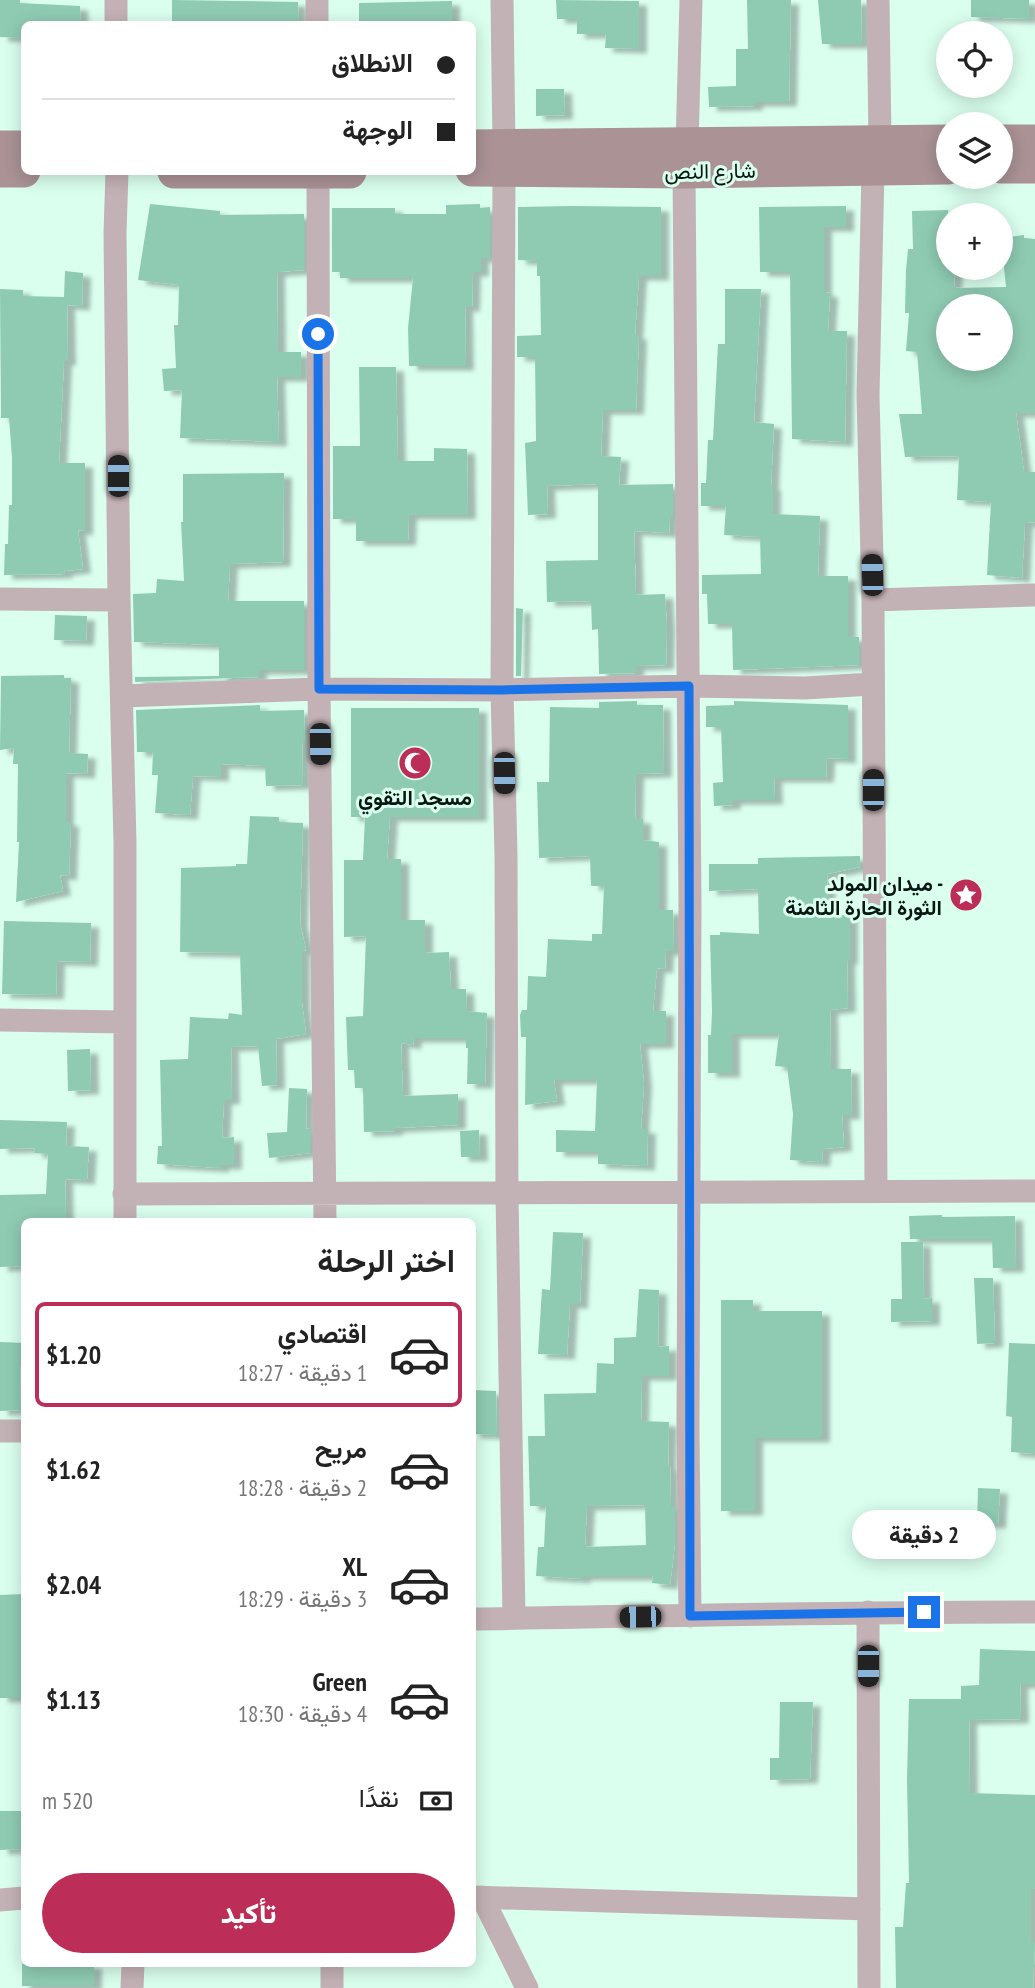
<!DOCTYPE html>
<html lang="ar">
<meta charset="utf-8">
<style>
:root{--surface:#fff;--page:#f2f2f2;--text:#222;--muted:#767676;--line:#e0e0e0;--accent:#bc2d58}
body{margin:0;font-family:"PT Sans Narrow",Vazirmatn,sans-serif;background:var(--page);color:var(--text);direction:rtl;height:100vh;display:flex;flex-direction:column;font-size:26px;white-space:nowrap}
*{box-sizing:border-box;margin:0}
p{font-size:23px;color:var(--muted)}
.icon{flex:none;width:38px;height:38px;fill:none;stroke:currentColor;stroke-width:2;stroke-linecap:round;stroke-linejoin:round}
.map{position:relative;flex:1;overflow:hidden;direction:ltr}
.side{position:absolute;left:21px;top:1218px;width:455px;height:749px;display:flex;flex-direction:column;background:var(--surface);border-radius:10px;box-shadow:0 4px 18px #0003;direction:rtl}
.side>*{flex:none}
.top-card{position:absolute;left:21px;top:21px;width:455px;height:154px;border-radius:10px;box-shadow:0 4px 18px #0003;direction:rtl;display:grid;align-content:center;height:154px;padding:0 21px;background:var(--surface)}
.controls{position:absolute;left:936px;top:21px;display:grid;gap:14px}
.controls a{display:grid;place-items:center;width:77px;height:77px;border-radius:50%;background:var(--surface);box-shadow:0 4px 18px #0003;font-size:35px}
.end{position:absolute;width:32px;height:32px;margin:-16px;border:9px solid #1a73e8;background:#fff;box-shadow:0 0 0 4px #fff}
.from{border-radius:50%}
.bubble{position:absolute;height:49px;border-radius:24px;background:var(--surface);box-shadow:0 4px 18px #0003;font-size:23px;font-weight:800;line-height:49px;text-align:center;direction:rtl}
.car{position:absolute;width:21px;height:42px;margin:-21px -10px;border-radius:9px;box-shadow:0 0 5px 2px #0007;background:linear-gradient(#222 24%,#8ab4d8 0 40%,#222 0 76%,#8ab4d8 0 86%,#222 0)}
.top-card b{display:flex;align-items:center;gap:24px;height:66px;font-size:26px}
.top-card b+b{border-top:2px solid var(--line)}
.top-card i{width:18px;height:18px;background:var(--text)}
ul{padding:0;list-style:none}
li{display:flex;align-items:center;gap:21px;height:105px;margin:0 14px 10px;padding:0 7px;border:4px solid transparent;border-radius:10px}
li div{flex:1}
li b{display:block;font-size:26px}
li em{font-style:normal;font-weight:800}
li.on{border-color:var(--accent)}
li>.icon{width:63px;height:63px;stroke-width:1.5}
h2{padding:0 21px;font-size:32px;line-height:84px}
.pay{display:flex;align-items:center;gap:18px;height:77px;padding:0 21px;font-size:26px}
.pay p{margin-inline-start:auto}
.primary-button{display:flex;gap:14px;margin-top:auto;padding:14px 21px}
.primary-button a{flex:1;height:80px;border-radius:42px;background:var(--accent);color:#fff;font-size:28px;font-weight:800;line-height:80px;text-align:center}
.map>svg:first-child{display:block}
.building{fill:#8fcbb3;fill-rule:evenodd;filter:url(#shadow)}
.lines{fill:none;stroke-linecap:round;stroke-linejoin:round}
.minor{stroke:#c3b2b5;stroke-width:23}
.secondary{stroke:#aa9295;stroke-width:33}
.route{stroke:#1a73e8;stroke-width:9}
.labels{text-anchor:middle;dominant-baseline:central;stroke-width:6;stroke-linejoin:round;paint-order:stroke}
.street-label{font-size:21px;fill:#091712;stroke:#daffef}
.poi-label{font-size:21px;font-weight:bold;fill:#091712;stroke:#daffef}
</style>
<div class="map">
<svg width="1035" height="1988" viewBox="0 0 1035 1988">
<defs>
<filter id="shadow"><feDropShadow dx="8" dy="4.5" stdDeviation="2" flood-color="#0004"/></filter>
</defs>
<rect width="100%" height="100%" fill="#daffef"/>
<path class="building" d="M 0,0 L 20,0 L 20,3 L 80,6 L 81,24 L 24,24 L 24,38 L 0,37 Z
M 172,0 L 298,2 L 299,24 L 172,24 Z
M 556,0 L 639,1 L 639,49 L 605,48 L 606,34 L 577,34 L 577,19 L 557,19 Z
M 747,0 L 791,0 L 789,102 L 755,102 L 755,106 L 709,107 L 708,87 L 736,86 L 736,49 L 748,49 Z
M 818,0 L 861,0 L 862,44 L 822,44 Z
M 971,0 L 1029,0 L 1029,19 L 971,17 Z
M 452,1 L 452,24 L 359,24 L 359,3 Z
M 536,89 L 564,89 L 565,115 L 536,116 Z
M 150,204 L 220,211 L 220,215 L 304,214 L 304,270 L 277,272 L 278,352 L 301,352 L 301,377 L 277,377 L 279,442 L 180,438 L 182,390 L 164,391 L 162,369 L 176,368 L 174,325 L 178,325 L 179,285 L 138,280 Z
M 480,204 L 480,208 L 490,207 L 490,258 L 481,258 L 481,272 L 473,272 L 472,307 L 465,307 L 466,366 L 409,366 L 408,328 L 413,278 L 340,278 L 340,272 L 332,272 L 332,208 L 395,208 L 395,214 L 446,214 L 446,205 Z
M 572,206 L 661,207 L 661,276 L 639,276 L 635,335 L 639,335 L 636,410 L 603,410 L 601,456 L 621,457 L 619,485 L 673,484 L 673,516 L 670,516 L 669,533 L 634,531 L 636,595 L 665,594 L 667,627 L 666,665 L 636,666 L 636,673 L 599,674 L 598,629 L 592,630 L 591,601 L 547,602 L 546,561 L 598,560 L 598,484 L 547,486 L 548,514 L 528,515 L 525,443 L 536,441 L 535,357 L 517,357 L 517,336 L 541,335 L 540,276 L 537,276 L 537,261 L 518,260 L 518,207 Z
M 846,206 L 846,227 L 824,227 L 824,292 L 830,293 L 828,331 L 847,331 L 845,442 L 792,439 L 790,272 L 760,272 L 759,207 Z
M 948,210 L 948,268 L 955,268 L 954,288 L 1006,287 L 1001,238 L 1024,235 L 1024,238 L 1035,239 L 1035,413 L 1016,413 L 1024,472 L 1035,472 L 1035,522 L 1025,523 L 1022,578 L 987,575 L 991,502 L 957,500 L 959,456 L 905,457 L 899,414 L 922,414 L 917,352 L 906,351 L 909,313 L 905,313 L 906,270 L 908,249 L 913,249 L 912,211 ZM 948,306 L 1001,306 L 1001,360 L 955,361 L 955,359 L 948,359 L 947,357 Z
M 65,271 L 83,273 L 82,306 L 67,305 L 68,361 L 64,361 L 59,463 L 85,463 L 85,531 L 78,530 L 83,569 L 64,571 L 65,574 L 4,575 L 5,544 L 8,544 L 9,505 L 12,505 L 12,458 L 9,418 L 1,418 L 0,289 L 23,290 L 23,296 L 64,297 Z
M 725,289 L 761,289 L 754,422 L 774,424 L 771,486 L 773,486 L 773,514 L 820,516 L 818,576 L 848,576 L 848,637 L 859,637 L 859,665 L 733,670 L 732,624 L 708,624 L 707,594 L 702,594 L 702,575 L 761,574 L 760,537 L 724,535 L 726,506 L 701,506 L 701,483 L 706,483 L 708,440 L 713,440 L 718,344 L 725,344 Z
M 359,367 L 396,367 L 398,461 L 434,461 L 434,448 L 467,449 L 468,515 L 409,515 L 408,541 L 356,541 L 356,519 L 333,519 L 333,446 L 360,446 Z
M 284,473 L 283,562 L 230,564 L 228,601 L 304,601 L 304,670 L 259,670 L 259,677 L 135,682 L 135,677 L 219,676 L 219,645 L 134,642 L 133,594 L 156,593 L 157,579 L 184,581 L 181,522 L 183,522 L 183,474 Z
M 516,608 L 523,609 L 521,676 L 516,676 Z
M 55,615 L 87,616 L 86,641 L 54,640 Z
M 64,675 L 64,678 L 71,678 L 69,753 L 88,754 L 87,774 L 66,773 L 66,822 L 71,822 L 69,876 L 60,875 L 63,891 L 16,902 L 19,842 L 17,842 L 18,764 L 13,764 L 14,748 L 0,750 L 1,676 Z
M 637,701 L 637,705 L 663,705 L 664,773 L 636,774 L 635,819 L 643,819 L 643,840 L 659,842 L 659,910 L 673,910 L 674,951 L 666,951 L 665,969 L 657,968 L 653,1011 L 666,1011 L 666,1044 L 640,1044 L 644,1084 L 641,1129 L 648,1129 L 647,1166 L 598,1164 L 598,1152 L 556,1152 L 556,1130 L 595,1131 L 597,1080 L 554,1080 L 557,1101 L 525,1105 L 526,1037 L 521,1037 L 520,1015 L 522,1010 L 527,1010 L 528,976 L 546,977 L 548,939 L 592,941 L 592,934 L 602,934 L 604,886 L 591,886 L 590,856 L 539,858 L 537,782 L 549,782 L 550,707 L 599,708 L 599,702 Z
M 734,701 L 848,705 L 848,759 L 827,758 L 826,778 L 774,778 L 775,800 L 733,800 L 733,805 L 714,806 L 713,783 L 723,782 L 721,727 L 706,727 L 706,706 L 734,705 Z
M 260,705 L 260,711 L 304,710 L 305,742 L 302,742 L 303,785 L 266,786 L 265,766 L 221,764 L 221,777 L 193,776 L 190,815 L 155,813 L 158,775 L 152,775 L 153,752 L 137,752 L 136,710 Z
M 351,708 L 479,708 L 479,817 L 390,817 L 387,859 L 401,859 L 401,920 L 425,920 L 425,953 L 449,952 L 451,989 L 466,989 L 467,1011 L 487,1013 L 485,1084 L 467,1084 L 468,1048 L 466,1048 L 466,1038 L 414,1038 L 413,1045 L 401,1043 L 403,1096 L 458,1094 L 458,1125 L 395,1128 L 395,1131 L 364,1132 L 363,1088 L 355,1088 L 354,1070 L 348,1070 L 346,1017 L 363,1016 L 366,936 L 344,937 L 344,860 L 363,860 L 365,817 L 351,817 Z
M 250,816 L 279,817 L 279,822 L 303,823 L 300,923 L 306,950 L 302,951 L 302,1003 L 306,1034 L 276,1039 L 277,1085 L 262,1086 L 258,1046 L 231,1047 L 232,1100 L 224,1100 L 222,1138 L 234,1137 L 234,1165 L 221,1165 L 221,1168 L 157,1164 L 158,1146 L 162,1146 L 160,1060 L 188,1059 L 190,1017 L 228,1019 L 229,1013 L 242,1015 L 240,953 L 180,952 L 181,868 L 236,866 L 236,864 L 247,864 Z
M 860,856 L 860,867 L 827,874 L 828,915 L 850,915 L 850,960 L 847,960 L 848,1008 L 830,1010 L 831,1069 L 851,1069 L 852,1115 L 842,1115 L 844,1147 L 823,1149 L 822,1162 L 790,1160 L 793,1114 L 787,1067 L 775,1066 L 779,1034 L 732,1034 L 732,1073 L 708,1073 L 708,1035 L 711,1035 L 712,1011 L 710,935 L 720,935 L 720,932 L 759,934 L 758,889 L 709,891 L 709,864 L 758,864 L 758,858 Z
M 4,921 L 91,923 L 90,962 L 57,961 L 56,995 L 2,994 Z
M 90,1049 L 91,1090 L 68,1091 L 67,1050 Z
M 289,1088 L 307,1089 L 306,1129 L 310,1128 L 310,1153 L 269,1158 L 267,1133 L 287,1132 Z
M 0,1120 L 67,1122 L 66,1146 L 89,1147 L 87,1180 L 65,1179 L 66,1222 L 24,1222 L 24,1266 L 0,1267 L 0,1195 L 46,1194 L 48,1154 L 34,1153 L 35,1148 L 0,1149 Z
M 479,1130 L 480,1157 L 461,1157 L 460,1131 Z
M 942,1215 L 942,1217 L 1015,1216 L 1016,1268 L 993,1268 L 992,1239 L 910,1239 L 909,1216 Z
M 553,1232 L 583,1233 L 580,1304 L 570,1304 L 567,1355 L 538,1354 L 542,1289 L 550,1290 Z
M 901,1242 L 923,1242 L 924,1299 L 932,1298 L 932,1321 L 891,1322 L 891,1299 L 902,1299 Z
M 974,1278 L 993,1278 L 995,1343 L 977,1344 Z
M 639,1289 L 659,1290 L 658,1347 L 669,1346 L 669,1376 L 642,1376 L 641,1421 L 669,1422 L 668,1466 L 670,1466 L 671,1507 L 675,1507 L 675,1543 L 670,1585 L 652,1583 L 653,1576 L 583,1576 L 583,1579 L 536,1576 L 538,1547 L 544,1547 L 546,1506 L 530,1506 L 528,1436 L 545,1436 L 544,1394 L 596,1393 L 597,1363 L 614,1364 L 614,1338 L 636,1337 ZM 645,1505 L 646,1545 L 585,1547 L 587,1506 Z
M 721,1300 L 753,1300 L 753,1311 L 822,1311 L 822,1438 L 755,1438 L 755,1511 L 721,1511 Z
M 0,1342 L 24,1343 L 24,1365 L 20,1365 L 21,1410 L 0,1411 Z
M 1009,1343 L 1035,1344 L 1035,1454 L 1011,1452 L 1012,1417 L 1006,1416 Z
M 472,1390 L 496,1391 L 497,1435 L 472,1434 Z
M 978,1488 L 1000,1489 L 998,1524 L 977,1523 Z
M 24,1594 L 24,1698 L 0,1698 L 0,1595 Z
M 980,1649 L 1035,1651 L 1035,1684 L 1020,1684 L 1021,1719 L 969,1720 L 970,1793 L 1035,1795 L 1035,1889 L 1031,1889 L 1031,1942 L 1035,1942 L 1033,1988 L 896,1988 L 895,1927 L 903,1927 L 906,1883 L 909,1883 L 907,1779 L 909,1699 L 961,1699 L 961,1686 L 979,1685 Z
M 780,1702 L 813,1702 L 810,1779 L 770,1780 L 770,1758 L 779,1758 Z
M 0,1811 L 24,1811 L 24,1849 L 0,1850 Z
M 22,1964 L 94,1964 L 94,1986 L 22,1986 Z"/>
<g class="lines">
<path class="minor" d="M 116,0 L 116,24
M 502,0 L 504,145
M 878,0 L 880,141
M 317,24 L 317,0
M 687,145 L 691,0
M 873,169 L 868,395 L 873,600 L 876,1190
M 504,170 L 502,690 L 506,855 L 507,1194 L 514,1618
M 117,172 L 115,233 L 119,600 L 125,843 L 125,1222
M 318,172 L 319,689 L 325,1222
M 684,172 L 690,903 L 688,1427 L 690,1616
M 0,599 L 119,600
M 873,600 L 1035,595
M 122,696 L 319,689 L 502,690 L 689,686 L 805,688 L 872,684
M 0,1020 L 124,1022
M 124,1194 L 1035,1191
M 0,1431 L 24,1431
M 868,1612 L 869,1988
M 472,1619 C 660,1616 847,1612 1035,1612
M 472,1897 L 869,1909
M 482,1897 L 527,1988
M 0,1900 L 24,1898
M 332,1964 L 332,1988
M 132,1988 L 133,1964"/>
<path class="secondary" d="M 1001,141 L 1035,141
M 472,146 L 948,141
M 0,147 L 24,147
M 1001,167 L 1035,167
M 472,170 L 684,172 L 948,168
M 0,171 L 24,171
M 174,172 L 350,172"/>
</g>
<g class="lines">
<path class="route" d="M 318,334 L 319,689 L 502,690 L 689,686 L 690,1616 L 924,1612"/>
</g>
<defs>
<symbol id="mosque-disc" viewBox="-11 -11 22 22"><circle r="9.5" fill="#bc2d58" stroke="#daffef"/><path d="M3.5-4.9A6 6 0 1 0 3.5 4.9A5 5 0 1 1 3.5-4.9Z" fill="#fff"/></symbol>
<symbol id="sight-disc" viewBox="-11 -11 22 22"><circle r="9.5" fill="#bc2d58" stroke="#daffef"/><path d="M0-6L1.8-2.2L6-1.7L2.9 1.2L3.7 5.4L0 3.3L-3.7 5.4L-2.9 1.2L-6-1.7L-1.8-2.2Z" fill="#fff"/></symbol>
</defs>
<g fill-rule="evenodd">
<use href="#mosque-disc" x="396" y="744" width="38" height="38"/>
<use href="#sight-disc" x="947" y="876" width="38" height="38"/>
</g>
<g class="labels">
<g class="street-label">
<text transform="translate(710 171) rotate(-1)">شارع النص</text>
</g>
<g class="poi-label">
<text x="415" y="797">مسجد التقوي</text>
<text x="942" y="883" text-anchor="end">ميدان المولد -<tspan x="942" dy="24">الثورة الحارة الثامنة</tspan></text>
</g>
</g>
</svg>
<div class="controls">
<a><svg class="icon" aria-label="locate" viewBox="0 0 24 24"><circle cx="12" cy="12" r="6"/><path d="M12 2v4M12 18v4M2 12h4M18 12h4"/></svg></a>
<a><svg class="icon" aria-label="layers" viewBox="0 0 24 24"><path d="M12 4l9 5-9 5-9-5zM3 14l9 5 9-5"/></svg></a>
<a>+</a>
<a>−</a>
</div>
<i class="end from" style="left:318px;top:334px"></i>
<i class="end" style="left:924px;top:1612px"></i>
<div class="bubble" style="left:852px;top:1510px;width:144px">2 دقيقة</div>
<i class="car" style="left:118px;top:476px;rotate:0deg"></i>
<i class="car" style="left:872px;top:575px;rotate:358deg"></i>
<i class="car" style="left:320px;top:744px;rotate:179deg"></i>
<i class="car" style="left:504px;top:773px;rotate:179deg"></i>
<i class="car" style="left:873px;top:790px;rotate:0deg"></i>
<i class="car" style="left:640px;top:1617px;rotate:269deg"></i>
<i class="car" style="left:868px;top:1666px;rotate:180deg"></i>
<div class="top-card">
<b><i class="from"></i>الانطلاق</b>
<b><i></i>الوجهة</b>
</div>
<section class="side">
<h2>اختر الرحلة</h2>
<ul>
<li class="on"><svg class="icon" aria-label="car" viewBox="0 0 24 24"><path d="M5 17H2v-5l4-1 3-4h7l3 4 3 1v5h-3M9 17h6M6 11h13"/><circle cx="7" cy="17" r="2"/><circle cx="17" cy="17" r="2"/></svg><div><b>اقتصادي</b><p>1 دقيقة · 18:27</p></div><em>$1.20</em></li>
<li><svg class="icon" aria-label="car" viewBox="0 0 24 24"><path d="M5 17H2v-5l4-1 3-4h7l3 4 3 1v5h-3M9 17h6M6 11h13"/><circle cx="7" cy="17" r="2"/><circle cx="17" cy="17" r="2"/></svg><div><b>مريح</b><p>2 دقيقة · 18:28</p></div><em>$1.62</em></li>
<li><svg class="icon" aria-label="car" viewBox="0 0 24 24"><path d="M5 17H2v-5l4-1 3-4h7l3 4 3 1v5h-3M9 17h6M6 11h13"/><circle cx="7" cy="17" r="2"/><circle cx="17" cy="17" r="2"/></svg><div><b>XL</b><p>3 دقيقة · 18:29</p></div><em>$2.04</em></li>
<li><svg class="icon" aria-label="car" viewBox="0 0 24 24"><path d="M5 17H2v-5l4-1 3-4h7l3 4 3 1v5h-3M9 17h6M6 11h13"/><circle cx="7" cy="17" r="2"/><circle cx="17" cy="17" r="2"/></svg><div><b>Green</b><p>4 دقيقة · 18:30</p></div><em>$1.13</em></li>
</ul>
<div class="pay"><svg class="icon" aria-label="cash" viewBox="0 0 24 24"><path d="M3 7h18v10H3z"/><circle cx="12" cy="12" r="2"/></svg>نقدًا<p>520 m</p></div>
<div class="primary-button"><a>تأكيد</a></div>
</section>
</div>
